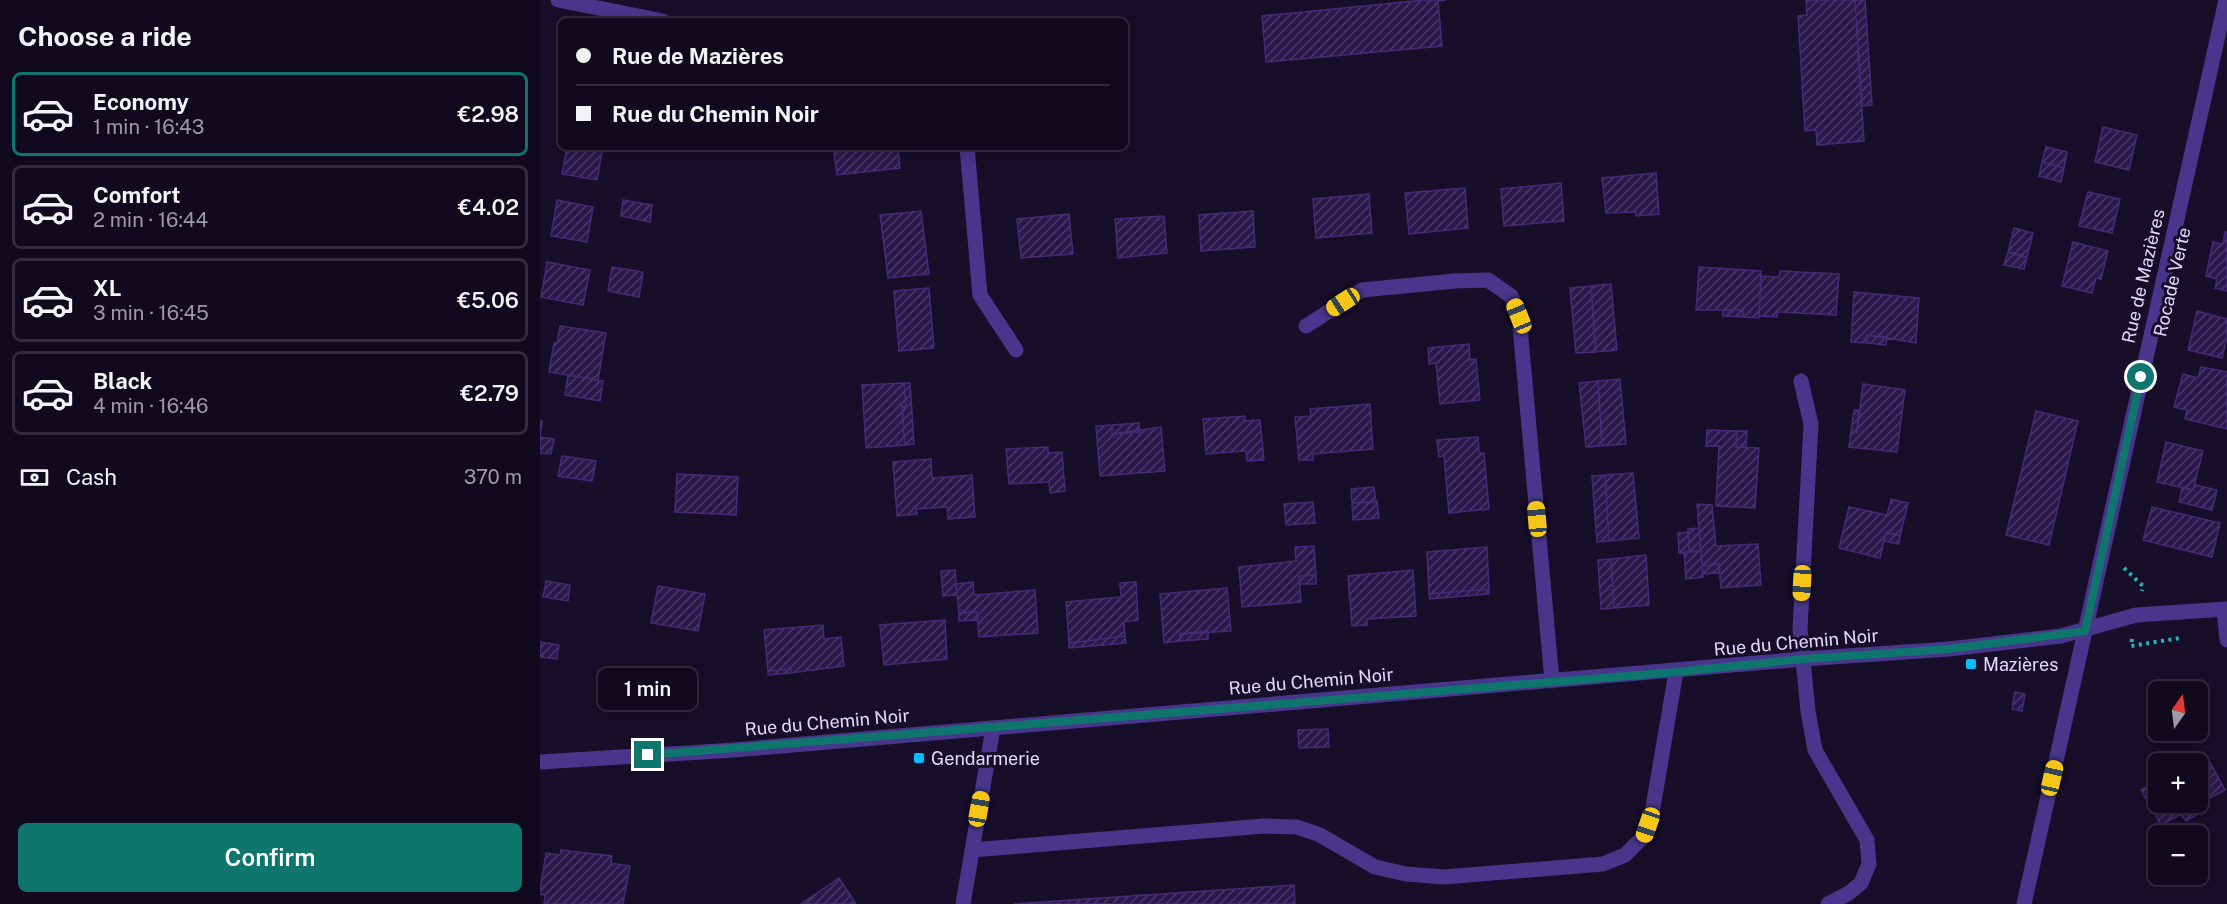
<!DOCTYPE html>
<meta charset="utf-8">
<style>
:root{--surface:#110a1f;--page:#1e182c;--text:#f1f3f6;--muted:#9c9aa4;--line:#302b3d;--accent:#0f766e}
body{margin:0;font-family:"Public Sans",sans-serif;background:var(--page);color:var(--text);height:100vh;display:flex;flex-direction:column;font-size:22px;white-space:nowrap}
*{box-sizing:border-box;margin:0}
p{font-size:20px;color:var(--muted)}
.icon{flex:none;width:33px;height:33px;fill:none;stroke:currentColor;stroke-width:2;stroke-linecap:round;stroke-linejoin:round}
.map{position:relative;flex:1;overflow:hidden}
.drawer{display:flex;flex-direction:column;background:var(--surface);width:540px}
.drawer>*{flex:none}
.banner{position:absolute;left:18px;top:18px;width:570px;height:132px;border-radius:9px;box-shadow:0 3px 15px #0003,0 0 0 2px var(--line);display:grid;align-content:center;height:132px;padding:0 18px;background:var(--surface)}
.needle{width:39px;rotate:14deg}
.buttons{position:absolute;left:1608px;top:681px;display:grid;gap:12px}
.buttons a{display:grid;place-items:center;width:60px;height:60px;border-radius:9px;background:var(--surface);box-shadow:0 3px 15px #0003,0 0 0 2px var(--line);font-size:30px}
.end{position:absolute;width:27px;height:27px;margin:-14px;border:8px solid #0f766e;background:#fff;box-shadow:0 0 0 3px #fff}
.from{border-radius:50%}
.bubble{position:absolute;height:42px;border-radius:9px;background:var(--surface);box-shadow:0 3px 15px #0003,0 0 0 2px var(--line);font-size:20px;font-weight:600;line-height:42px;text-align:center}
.car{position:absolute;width:18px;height:36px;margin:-18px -9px;border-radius:8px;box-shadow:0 0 4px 2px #0007;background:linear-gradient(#f5c518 24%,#345 0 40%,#f5c518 0 76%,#345 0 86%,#f5c518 0)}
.banner b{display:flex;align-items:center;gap:21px;height:57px;font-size:22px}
.banner b+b{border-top:2px solid var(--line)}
.banner i{width:15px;height:15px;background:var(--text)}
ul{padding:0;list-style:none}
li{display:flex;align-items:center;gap:18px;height:84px;margin:0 12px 9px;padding:0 6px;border:3px solid var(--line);border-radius:9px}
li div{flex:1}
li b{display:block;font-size:22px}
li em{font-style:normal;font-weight:600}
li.active{border-color:var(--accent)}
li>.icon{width:54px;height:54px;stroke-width:1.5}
h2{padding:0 18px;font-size:27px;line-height:72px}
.pay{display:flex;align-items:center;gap:15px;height:66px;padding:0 18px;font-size:22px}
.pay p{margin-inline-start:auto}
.cta{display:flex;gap:12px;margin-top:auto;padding:12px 18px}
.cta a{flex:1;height:69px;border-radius:9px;background:var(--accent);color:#fff;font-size:24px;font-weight:600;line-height:69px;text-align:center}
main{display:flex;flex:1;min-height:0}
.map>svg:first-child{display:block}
.building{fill:url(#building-hatch);stroke:#462a79;stroke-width:1.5}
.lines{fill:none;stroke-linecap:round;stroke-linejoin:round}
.path{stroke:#28b3c2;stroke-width:4;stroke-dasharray:3 4.5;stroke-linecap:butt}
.service{stroke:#47368b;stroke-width:15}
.minor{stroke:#47368b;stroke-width:15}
.route{stroke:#0f766e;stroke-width:8}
.poi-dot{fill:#03bfff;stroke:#170e29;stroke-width:2}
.labels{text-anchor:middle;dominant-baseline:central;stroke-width:6;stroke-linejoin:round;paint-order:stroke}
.street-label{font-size:18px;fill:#e2d7ff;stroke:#170e29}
.poi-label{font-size:18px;fill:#e2d7ff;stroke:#170e29;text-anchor:start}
</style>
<main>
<section class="drawer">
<h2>Choose a ride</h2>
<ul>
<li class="active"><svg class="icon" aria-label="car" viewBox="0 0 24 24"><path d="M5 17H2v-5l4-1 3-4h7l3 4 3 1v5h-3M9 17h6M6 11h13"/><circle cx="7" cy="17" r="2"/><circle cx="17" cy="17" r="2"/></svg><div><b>Economy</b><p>1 min · 16:43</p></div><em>€2.98</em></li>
<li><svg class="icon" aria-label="car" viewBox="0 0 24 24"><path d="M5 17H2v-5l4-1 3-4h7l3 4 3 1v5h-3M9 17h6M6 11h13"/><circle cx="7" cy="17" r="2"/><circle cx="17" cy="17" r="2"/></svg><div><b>Comfort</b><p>2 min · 16:44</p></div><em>€4.02</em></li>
<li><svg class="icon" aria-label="car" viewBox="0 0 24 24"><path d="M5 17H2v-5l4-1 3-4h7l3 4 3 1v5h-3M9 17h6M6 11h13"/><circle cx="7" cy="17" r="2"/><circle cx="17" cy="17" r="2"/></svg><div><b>XL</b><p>3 min · 16:45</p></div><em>€5.06</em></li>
<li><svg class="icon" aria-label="car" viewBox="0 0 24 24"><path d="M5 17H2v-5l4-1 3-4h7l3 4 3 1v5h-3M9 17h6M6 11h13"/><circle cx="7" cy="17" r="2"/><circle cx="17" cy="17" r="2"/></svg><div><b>Black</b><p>4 min · 16:46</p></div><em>€2.79</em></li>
</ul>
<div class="pay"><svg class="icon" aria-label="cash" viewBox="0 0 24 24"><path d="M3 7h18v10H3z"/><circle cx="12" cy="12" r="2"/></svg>Cash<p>370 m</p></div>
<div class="cta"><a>Confirm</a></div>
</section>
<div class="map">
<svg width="1687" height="904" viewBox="0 0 1687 904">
<defs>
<pattern id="building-hatch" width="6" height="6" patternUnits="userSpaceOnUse" patternTransform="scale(1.5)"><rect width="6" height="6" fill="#2b194c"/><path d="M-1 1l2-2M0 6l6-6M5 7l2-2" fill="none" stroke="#493a67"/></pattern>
</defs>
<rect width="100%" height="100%" fill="#170e29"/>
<path class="building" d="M 884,0 L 906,0 L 898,1 L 902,46 L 726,62 L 722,16 Z
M 1266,0 L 1315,0 L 1324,141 L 1277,145 L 1276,130 L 1265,131 L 1258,16 L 1267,15 Z
M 1315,0 L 1325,0 L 1332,105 L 1322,106 Z
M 1563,127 L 1597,135 L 1589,170 L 1555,162 Z
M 27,147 L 63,147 L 57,180 L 22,174 Z
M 293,147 L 358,147 L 360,168 L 297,175 Z
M 1506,147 L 1527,152 L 1524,168 L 1502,162 Z
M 1502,162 L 1524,168 L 1521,182 L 1499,176 Z
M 1116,173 L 1119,214 L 1096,216 L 1096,212 L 1066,213 L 1062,178 Z
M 1021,183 L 1024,221 L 964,226 L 961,189 Z
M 925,188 L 928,228 L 869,234 L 865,193 Z
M 1548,192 L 1580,199 L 1572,233 L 1539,226 Z
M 829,194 L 832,233 L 776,238 L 773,199 Z
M 17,200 L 53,207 L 47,242 L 11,236 Z
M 83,200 L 112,205 L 110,222 L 81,216 Z
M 381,211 L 389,274 L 348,278 L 340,215 Z
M 713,211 L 715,247 L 661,251 L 659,215 Z
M 529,214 L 533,254 L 481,258 L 477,219 Z
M 624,216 L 627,253 L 578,258 L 575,219 Z
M 1474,228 L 1493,233 L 1487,257 L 1468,252 Z
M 1685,232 L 1687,232 L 1687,291 L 1675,288 L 1677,279 L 1666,276 L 1673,242 L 1683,244 Z
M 1533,242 L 1568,251 L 1561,279 L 1556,278 L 1552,293 L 1522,286 Z
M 1468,252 L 1487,257 L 1484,269 L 1464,265 Z
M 7,262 L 50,270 L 43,305 L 1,297 Z
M 72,267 L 103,272 L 99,297 L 68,291 Z
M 1159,267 L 1221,271 L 1219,318 L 1203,317 L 1203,310 L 1156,310 Z
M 1240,271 L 1299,274 L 1296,315 L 1237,312 L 1237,317 L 1219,316 L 1221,276 L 1239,277 Z
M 1071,284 L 1077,350 L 1056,352 L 1051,286 Z
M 1051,286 L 1056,352 L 1036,353 L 1030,288 Z
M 389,288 L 394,348 L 359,351 L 354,291 Z
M 1314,292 L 1379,298 L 1376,343 L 1327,335 L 1327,343 L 1311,342 Z
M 1183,310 L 1203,310 L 1203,317 L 1183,316 Z
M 1657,311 L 1687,319 L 1687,337 L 1682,358 L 1648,350 Z
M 20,326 L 66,333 L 58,380 L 9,372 L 14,343 L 17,343 Z
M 1327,335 L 1347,337 L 1346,345 L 1327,343 Z
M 929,344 L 930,360 L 936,359 L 940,400 L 900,404 L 896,363 L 889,364 L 888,348 Z
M 1661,367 L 1687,372 L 1687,429 L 1645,419 L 1647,410 L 1634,407 L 1643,374 L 1658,378 Z
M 28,375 L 63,381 L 60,401 L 25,395 Z
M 1080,379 L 1086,444 L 1062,446 L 1058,381 Z
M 1058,381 L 1062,446 L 1046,447 L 1039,383 Z
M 364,383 L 366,407 L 362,406 L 365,445 L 326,448 L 322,385 Z
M 364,383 L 370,383 L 374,444 L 365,445 L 362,406 L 366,407 Z
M 1323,384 L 1365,390 L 1357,452 L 1309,447 L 1311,431 L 1317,432 Z
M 830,404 L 833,449 L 773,454 L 773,460 L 759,460 L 755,417 L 771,416 L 770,409 Z
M 1314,410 L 1319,410 L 1317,432 L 1311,431 Z
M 1496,411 L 1538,421 L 1509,545 L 1466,535 Z
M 705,416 L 705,421 L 720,420 L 724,460 L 707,461 L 706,451 L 666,454 L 663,419 Z
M 0,421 L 2,421 L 0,437 L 14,439 L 11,454 L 0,453 Z
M 599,423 L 600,432 L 572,434 L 572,425 Z
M 572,425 L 572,434 L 621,427 L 625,471 L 560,476 L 556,426 Z
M 1167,430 L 1197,431 L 1196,447 L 1219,448 L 1215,508 L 1176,506 L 1179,446 L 1166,446 Z
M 1197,431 L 1207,431 L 1206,447 L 1196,447 Z
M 938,437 L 939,453 L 944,453 L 949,509 L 909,513 L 904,456 L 899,457 L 897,440 Z
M 1626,442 L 1663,451 L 1653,490 L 1617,482 Z
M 508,447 L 508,453 L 522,452 L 525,491 L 510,493 L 509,482 L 469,484 L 466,449 Z
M 22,456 L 56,461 L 52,481 L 18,476 Z
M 391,459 L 392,478 L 432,475 L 435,517 L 408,519 L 407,507 L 376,509 L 377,514 L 357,516 L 353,462 Z
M 1093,473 L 1099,538 L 1069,541 L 1065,475 Z
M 137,474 L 198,477 L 196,515 L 135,512 Z
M 1065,475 L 1069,541 L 1057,542 L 1052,476 Z
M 1655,485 L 1677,490 L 1672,510 L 1639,502 L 1642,488 L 1653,490 Z
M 834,487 L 836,502 L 812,503 L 811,489 Z
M 1351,499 L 1368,503 L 1360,536 L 1346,532 L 1340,558 L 1299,548 L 1309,507 L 1347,515 Z
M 837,501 L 839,518 L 813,520 L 812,503 Z
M 773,502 L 775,523 L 746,525 L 744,504 Z
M 1157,504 L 1172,505 L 1176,546 L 1218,544 L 1221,585 L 1181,588 L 1179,564 L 1162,566 Z
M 1612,507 L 1680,523 L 1672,557 L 1603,540 Z
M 1159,528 L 1161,551 L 1149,552 L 1148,529 Z
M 1148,532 L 1149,552 L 1139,553 L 1138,533 Z
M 1346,532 L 1360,536 L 1359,544 L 1344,541 Z
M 774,546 L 776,575 L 759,576 L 761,602 L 702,607 L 699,567 L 756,561 L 755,547 Z
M 947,547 L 949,589 L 889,594 L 887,552 Z
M 1161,551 L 1163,577 L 1146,579 L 1144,552 Z
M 1106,555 L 1109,605 L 1074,608 L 1071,559 Z
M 1071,559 L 1074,608 L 1061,609 L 1058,560 Z
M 1179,564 L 1179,573 L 1163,574 L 1162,566 Z
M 415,570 L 417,595 L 403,596 L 401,571 Z
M 873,570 L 876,616 L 827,619 L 827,625 L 812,626 L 808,576 Z
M 776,575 L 776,584 L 760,584 L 759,576 Z
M 6,581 L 30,585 L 28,601 L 3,597 Z
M 433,582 L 434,595 L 495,590 L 498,633 L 439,637 L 437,612 L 419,613 L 416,584 Z
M 596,582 L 598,620 L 584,622 L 585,636 L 529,643 L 526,602 L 581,597 L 580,583 Z
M 118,586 L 165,594 L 158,631 L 111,623 Z
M 687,588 L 691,631 L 640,634 L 640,641 L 624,643 L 620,594 Z
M 949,589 L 949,594 L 890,599 L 889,594 Z
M 437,612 L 437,620 L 419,621 L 419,613 Z
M 405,620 L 407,659 L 344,665 L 340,625 Z
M 283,625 L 284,639 L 301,637 L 304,666 L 251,673 L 251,669 L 228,671 L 224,630 Z
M 668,631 L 668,639 L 640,641 L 640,634 Z
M 585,636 L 586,643 L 529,648 L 529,643 Z
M 0,642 L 19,645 L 17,659 L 0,657 Z
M 251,669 L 251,673 L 228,675 L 228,671 Z
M 1475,692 L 1485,694 L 1482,711 L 1472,709 Z
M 788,729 L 789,747 L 759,748 L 758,730 Z
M 1666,755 L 1685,790 L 1664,801 L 1668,808 L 1646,821 L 1641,814 L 1621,825 L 1601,790 L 1618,780 L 1618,802 L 1658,802 L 1658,764 L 1650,764 Z
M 21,850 L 72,856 L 71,863 L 90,866 L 83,904 L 4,904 L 5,895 L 0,894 L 0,890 L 6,853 L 20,855 Z
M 299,878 L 316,904 L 261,904 Z
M 754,885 L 755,904 L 474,904 Z"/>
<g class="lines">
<path class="path" d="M 1584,568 L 1603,586 L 1602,591
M 1592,639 L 1591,646 L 1640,638"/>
<path class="service" d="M 1684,609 L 1687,640
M 432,850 L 724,826 L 757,827 L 780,835 L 835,867 L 866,874 L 904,877 L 1063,864 L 1085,855 L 1104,836 L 1112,813 L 1136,672
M 423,904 L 453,728"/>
<path class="minor" d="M 18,0 L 123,21
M 427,147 L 440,295 L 476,350
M 766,326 L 822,290 L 915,281 L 948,280 L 971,296 L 979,316 L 1012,681
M 1261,381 L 1271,424 L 1260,629 L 1268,711 L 1275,750 L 1327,840 L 1329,864 L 1321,883 L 1309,893 L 1288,904
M 0,762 L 194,750 L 1263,659 L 1409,649 L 1521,636 L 1596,615 L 1687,609
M 1484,904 L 1686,0"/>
</g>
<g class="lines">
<path class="route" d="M 108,755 L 1136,672 L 1263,659 L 1409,649 L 1545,631 L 1601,377"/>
</g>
<g class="poi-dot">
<rect x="1425" y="658" width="12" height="12" rx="3"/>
<rect x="373" y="752" width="12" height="12" rx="3"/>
</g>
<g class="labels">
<g class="street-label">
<text transform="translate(1603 276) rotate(-77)">Rue de Mazières</text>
<text transform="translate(1632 282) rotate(-77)">Rocade Verte</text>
<text transform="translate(1256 642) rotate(-5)">Rue du Chemin Noir</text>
<text transform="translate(771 681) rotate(-5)">Rue du Chemin Noir</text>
<text transform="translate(287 722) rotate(-5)">Rue du Chemin Noir</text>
</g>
<g class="poi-label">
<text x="1443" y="664">Mazières</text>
<text x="391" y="758">Gendarmerie</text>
</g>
</g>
</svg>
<div class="buttons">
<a><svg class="needle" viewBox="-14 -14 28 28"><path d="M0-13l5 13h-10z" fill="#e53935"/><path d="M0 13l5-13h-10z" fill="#9c9aa4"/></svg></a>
<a>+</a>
<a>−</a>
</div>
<i class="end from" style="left:1601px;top:377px"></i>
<i class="end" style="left:108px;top:755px"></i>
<div class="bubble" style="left:58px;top:668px;width:99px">1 min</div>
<i class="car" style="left:803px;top:302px;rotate:237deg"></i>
<i class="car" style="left:979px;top:316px;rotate:338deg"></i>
<i class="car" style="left:997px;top:519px;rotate:355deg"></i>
<i class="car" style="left:1262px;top:583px;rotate:183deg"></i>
<i class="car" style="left:1512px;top:778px;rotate:13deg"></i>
<i class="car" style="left:439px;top:809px;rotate:10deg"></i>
<i class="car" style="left:1108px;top:825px;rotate:199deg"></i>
<div class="banner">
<b><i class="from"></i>Rue de Mazières</b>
<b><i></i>Rue du Chemin Noir</b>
</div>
</div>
</main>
